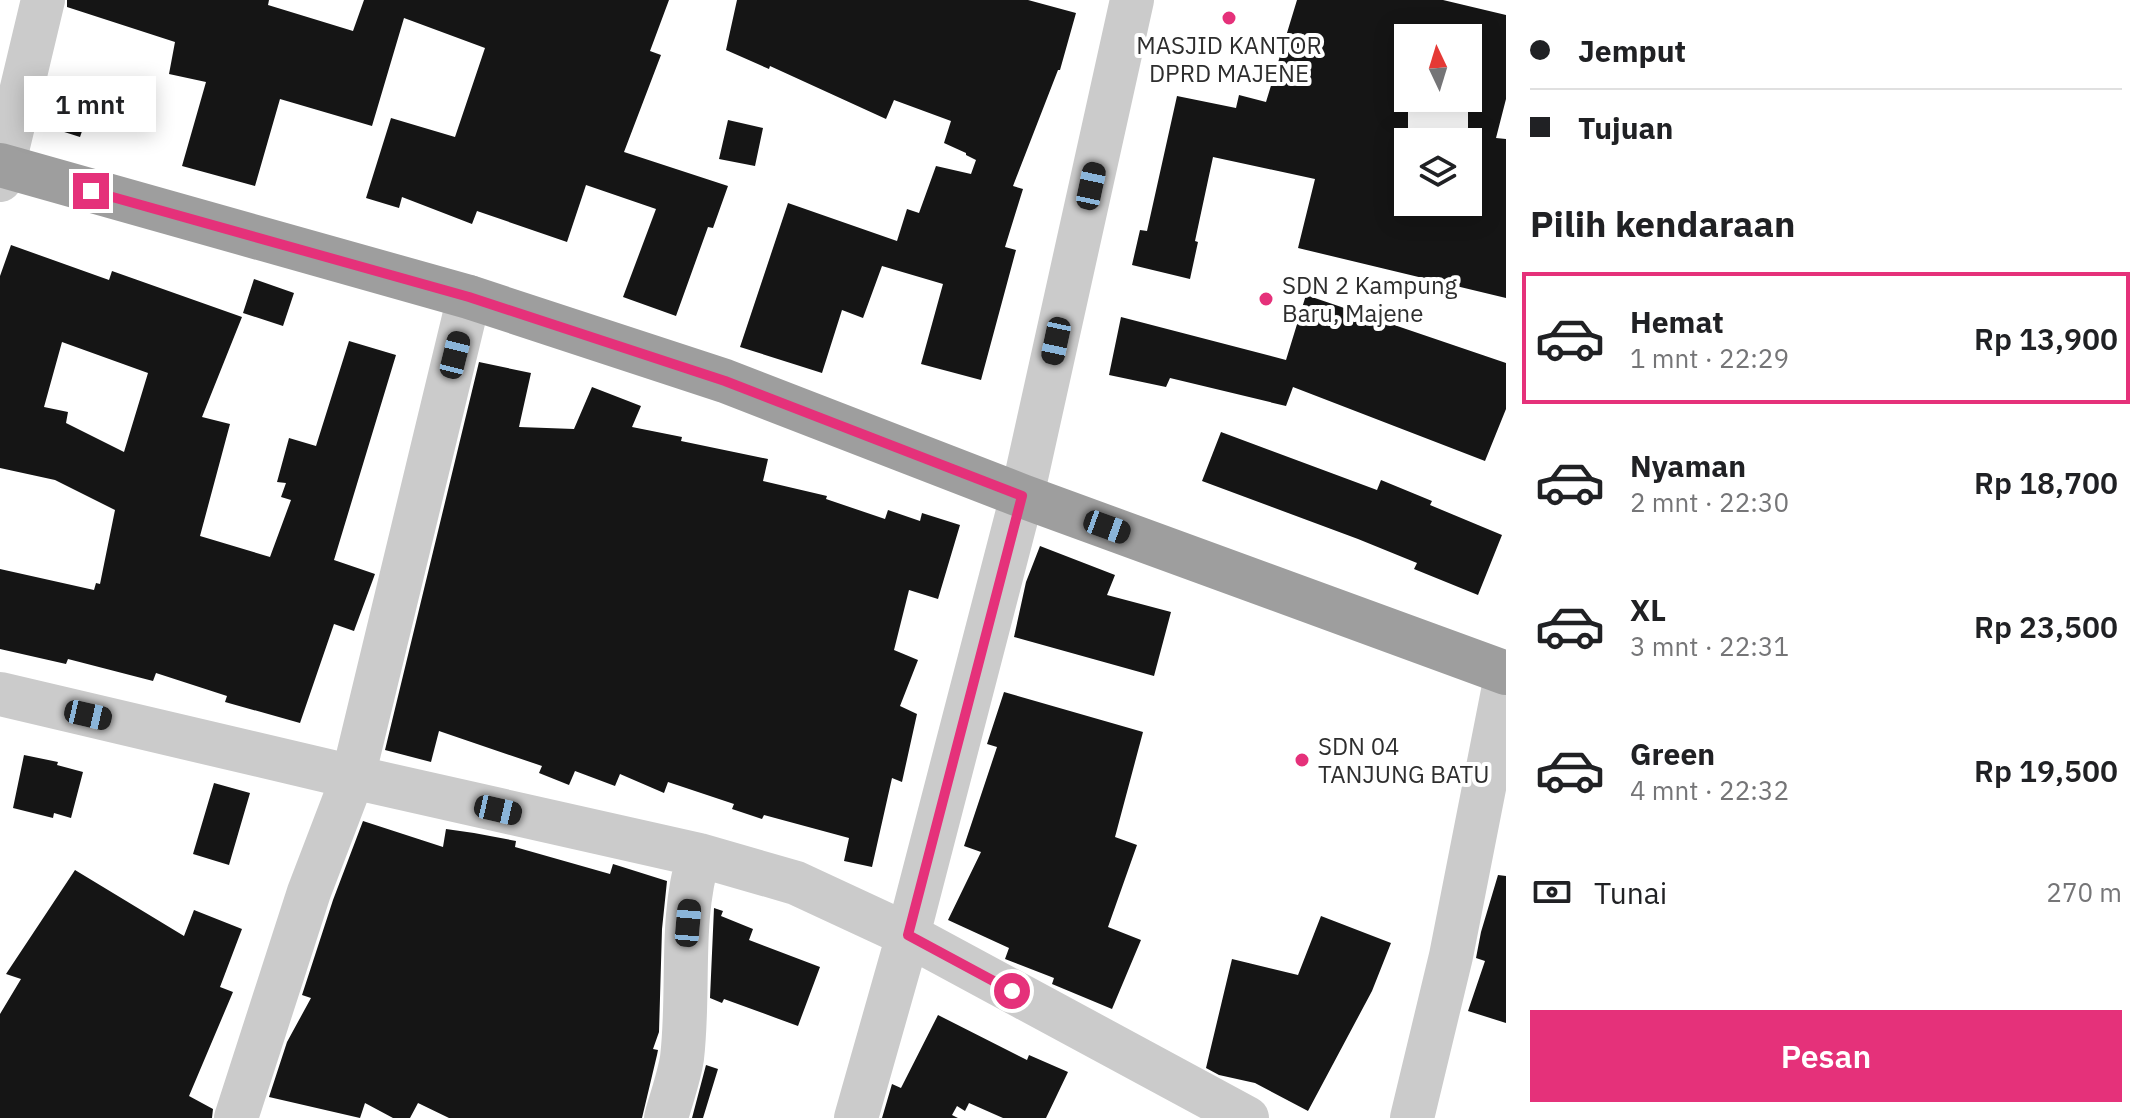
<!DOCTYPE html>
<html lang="id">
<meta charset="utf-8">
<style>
:root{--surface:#fff;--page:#f2f2f2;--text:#202124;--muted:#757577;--line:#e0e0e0;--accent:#e5317a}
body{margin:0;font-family:"IBM Plex Sans",sans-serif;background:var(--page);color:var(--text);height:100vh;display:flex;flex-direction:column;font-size:30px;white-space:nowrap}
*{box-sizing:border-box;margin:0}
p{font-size:26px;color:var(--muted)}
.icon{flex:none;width:44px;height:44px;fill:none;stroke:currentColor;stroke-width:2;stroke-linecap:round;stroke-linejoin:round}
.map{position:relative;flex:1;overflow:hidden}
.sheet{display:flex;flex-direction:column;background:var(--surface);width:640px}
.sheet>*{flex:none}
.top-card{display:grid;align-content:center;height:176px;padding:0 24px;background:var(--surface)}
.needle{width:52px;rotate:356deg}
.controls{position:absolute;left:1394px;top:24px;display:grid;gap:16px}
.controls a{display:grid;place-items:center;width:88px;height:88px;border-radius:0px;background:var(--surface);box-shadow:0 4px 20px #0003;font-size:40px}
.end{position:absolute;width:36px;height:36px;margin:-18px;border:10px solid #e5317a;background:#fff;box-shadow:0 0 0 4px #fff}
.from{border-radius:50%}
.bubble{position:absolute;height:56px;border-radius:0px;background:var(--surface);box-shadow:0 4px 20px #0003;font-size:26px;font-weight:600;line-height:56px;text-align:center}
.car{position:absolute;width:24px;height:48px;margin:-24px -12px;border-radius:10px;box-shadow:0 0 6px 2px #0007;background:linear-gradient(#222 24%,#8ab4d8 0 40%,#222 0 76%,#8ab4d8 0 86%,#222 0)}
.top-card b{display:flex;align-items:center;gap:28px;height:76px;font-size:30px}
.top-card b+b{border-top:2px solid var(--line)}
.top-card i{width:20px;height:20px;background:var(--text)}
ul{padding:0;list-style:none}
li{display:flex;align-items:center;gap:24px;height:132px;margin:0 16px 12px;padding:0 8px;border:4px solid transparent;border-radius:0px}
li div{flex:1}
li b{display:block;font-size:30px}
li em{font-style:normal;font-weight:600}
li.active{border-color:var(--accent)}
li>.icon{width:72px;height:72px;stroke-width:1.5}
h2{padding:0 24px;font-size:36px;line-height:96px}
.pay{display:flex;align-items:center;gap:20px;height:88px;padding:0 24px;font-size:30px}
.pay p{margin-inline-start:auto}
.cta{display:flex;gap:16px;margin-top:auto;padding:16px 24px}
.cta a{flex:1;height:92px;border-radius:0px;background:var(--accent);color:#fff;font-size:32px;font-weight:600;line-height:92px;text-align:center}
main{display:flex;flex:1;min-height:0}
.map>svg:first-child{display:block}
.building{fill:#151515;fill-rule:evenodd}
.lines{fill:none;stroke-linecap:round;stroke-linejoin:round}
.minor{stroke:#cbcbcb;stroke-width:44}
.trunk{stroke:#9e9e9e;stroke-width:44}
.route{stroke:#e5317a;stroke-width:10}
.poi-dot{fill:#e5317a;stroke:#fff;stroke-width:3}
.labels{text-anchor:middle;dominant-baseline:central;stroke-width:8;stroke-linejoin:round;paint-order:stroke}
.poi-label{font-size:24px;fill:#2e2e2e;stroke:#fff;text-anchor:start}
</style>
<main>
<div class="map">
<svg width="1506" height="1118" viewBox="0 0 1506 1118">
<rect width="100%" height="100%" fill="#fff"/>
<path class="building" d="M 67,0 L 269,0 L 268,5 L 353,31 L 364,0 L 669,0 L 650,51 L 661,55 L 624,152 L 728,186 L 713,228 L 708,227 L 676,316 L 623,297 L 656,209 L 586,185 L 567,242 L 477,211 L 472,224 L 402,197 L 399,208 L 366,198 L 391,118 L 455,137 L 485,48 L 404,18 L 372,126 L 280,99 L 255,186 L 182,166 L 206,82 L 169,74 L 175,42 L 67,7 Z
M 737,0 L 1028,0 L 1076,13 L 1060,70 L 1058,70 L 1013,186 L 1023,189 L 1005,247 L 1016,250 L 981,380 L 921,364 L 943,284 L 882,266 L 863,318 L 842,310 L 822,373 L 740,347 L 788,203 L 897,241 L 907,209 L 919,213 L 936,166 L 971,174 L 976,160 L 966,155 L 966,153 L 944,143 L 951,121 L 894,100 L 886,119 L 770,66 L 769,69 L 726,50 Z
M 1297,0 L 1443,0 L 1506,15 L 1506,99 L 1496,138 L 1506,139 L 1506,298 L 1298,248 L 1315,179 L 1213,157 L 1195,241 L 1198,242 L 1190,279 L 1132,265 L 1140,230 L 1147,231 L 1177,96 L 1236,108 L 1239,95 L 1266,102 ZM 1408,38 L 1468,38 L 1468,202 L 1408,202 Z
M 47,91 L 91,105 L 80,137 L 39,124 Z
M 728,120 L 763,128 L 755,166 L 719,159 Z
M 11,245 L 109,280 L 112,271 L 242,317 L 202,417 L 230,424 L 200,536 L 270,557 L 291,500 L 281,497 L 286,483 L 277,482 L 289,438 L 316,446 L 349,341 L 396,355 L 334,560 L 375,574 L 354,631 L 334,624 L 300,723 L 225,702 L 227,696 L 156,673 L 153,681 L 68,659 L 66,664 L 0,649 L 0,569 L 94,590 L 96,583 L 100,584 L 115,510 L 55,480 L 0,468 L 0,276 ZM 62,342 L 148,373 L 124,452 L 66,423 L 68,412 L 44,407 Z
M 254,279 L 294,293 L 283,326 L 243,313 Z
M 1306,295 L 1506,363 L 1506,409 L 1485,461 L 1293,387 L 1286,406 L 1170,378 L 1166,387 L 1109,375 L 1121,317 L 1286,360 Z
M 479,362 L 531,373 L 519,427 L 574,429 L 592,387 L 641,406 L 632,427 L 682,437 L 681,441 L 768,459 L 763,481 L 827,496 L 826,499 L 885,519 L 888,510 L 920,521 L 922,513 L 960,525 L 938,599 L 909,590 L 894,650 L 918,660 L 900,706 L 917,714 L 902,782 L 892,778 L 872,867 L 844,861 L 849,838 L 764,815 L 762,819 L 732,809 L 734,804 L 668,782 L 664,793 L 620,774 L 615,786 L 575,771 L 569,785 L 539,773 L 542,766 L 439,731 L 431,762 L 385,750 Z
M 1221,432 L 1377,490 L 1381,480 L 1432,501 L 1430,505 L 1502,535 L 1478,595 L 1414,569 L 1417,563 L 1358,539 L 1202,481 Z
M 1040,546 L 1115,575 L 1107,595 L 1171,612 L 1154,676 L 1014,637 L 1026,582 Z
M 1004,692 L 1143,732 L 1115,837 L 1137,845 L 1108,927 L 1141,940 L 1112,1009 L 1052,984 L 1054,978 L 1005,959 L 1009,948 L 948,920 L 981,852 L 964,846 L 997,747 L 987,744 Z
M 24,755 L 58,762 L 57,765 L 83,772 L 71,818 L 54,813 L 53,818 L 13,808 Z
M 214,783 L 250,793 L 229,865 L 193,854 Z
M 363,821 L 443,847 L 446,829 L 474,833 L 516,841 L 515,847 L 610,874 L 613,864 L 667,881 L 662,929 L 659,1032 L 653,1049 L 658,1050 L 657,1055 L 642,1118 L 449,1118 L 418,1103 L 410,1118 L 393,1118 L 365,1103 L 360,1118 L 269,1097 L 287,1042 L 311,998 L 302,995 L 333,900 Z
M 75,870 L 184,936 L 194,910 L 242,929 L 220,987 L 233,992 L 189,1096 L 213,1109 L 212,1118 L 0,1118 L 0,1014 L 21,979 L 6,974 Z
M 1498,875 L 1506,876 L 1506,1023 L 1468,1011 L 1485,961 L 1476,958 L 1481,932 Z
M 714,908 L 723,911 L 721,916 L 753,929 L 749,940 L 820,967 L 798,1026 L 724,999 L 722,1003 L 710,998 Z
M 1321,916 L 1391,943 L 1372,991 L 1308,1111 L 1255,1083 L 1219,1075 L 1206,1068 L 1232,959 L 1298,975 Z
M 938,1015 L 1027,1060 L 1029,1055 L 1068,1072 L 1046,1118 L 1003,1118 L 969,1103 L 965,1111 L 957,1106 L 952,1115 L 958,1118 L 882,1118 L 892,1084 L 901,1088 Z
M 706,1065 L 718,1069 L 703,1118 L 692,1118 Z"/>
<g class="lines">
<path class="minor" d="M 0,180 L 43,0
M 0,694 L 353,777 L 699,855 L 796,883 L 908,935 L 1247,1118
M 236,1118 L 309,892 L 353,777 L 469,297
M 666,1118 C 671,1099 679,1078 682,1058 C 690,990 679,921 699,855
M 856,1118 L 908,935 L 1022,496 L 1132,0
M 1412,1118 L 1451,956 L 1506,676"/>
<path class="trunk" d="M 0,165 L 469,297 L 725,381 L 1022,496 L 1506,673"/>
</g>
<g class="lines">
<path class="route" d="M 91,191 L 469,297 L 725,381 L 1022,496 L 908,935 L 1012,991"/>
</g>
<g class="poi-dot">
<circle cx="1229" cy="18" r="8"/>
<circle cx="1266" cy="299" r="8"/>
<circle cx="1302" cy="760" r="8"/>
</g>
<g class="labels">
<g class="poi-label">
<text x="1229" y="45" text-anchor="middle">MASJID KANTOR<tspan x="1229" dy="28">DPRD MAJENE</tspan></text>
<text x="1282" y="285">SDN 2 Kampung<tspan x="1282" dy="28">Baru, Majene</tspan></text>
<text x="1318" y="746">SDN 04<tspan x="1318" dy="28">TANJUNG BATU</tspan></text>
</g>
</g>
</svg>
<div class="controls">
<a><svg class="needle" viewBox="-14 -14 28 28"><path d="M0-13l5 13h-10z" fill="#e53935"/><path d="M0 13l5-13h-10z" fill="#757577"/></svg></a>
<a><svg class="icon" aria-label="layers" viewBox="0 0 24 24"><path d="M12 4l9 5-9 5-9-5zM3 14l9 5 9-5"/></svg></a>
</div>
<i class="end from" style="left:1012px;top:991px"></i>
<i class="end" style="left:91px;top:191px"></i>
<div class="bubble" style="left:24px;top:76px;width:132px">1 mnt</div>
<i class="car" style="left:1091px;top:186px;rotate:12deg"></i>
<i class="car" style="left:1056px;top:341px;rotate:192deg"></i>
<i class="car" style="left:455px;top:355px;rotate:14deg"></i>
<i class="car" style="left:1107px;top:527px;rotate:110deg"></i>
<i class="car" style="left:88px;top:715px;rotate:103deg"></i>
<i class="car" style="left:498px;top:810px;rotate:103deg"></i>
<i class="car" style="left:688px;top:923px;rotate:5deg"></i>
</div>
<section class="sheet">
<div class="top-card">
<b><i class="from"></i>Jemput</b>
<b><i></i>Tujuan</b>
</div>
<h2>Pilih kendaraan</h2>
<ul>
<li class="active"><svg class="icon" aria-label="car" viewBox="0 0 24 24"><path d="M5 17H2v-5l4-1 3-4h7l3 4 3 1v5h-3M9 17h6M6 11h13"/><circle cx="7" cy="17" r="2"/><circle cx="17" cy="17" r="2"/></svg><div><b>Hemat</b><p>1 mnt · 22:29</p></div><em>Rp 13,900</em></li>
<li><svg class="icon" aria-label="car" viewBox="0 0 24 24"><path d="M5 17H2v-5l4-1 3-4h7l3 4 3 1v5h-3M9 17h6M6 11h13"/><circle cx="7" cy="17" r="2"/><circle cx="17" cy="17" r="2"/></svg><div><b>Nyaman</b><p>2 mnt · 22:30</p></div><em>Rp 18,700</em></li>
<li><svg class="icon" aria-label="car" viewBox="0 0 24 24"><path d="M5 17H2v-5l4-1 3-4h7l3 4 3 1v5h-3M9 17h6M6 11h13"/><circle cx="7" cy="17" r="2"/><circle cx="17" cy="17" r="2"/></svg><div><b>XL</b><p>3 mnt · 22:31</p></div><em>Rp 23,500</em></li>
<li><svg class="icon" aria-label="car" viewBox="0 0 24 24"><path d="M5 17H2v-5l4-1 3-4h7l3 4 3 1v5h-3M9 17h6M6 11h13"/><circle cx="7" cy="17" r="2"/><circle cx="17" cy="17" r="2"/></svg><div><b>Green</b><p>4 mnt · 22:32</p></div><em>Rp 19,500</em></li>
</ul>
<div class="pay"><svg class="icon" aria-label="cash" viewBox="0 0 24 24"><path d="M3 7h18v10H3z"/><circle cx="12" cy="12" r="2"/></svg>Tunai<p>270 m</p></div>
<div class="cta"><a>Pesan</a></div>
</section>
</main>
